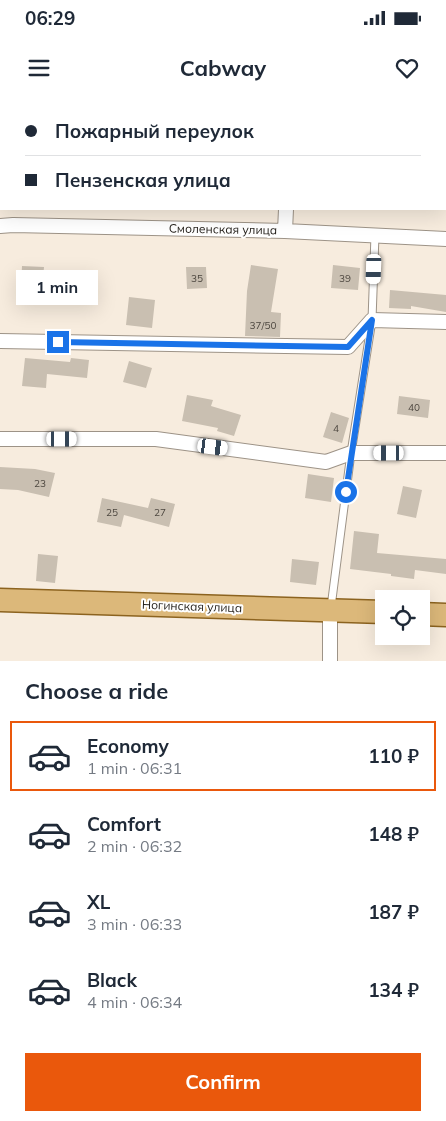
<!DOCTYPE html>
<meta charset="utf-8">
<style>
:root{--surface:#fff;--page:#f2f2f3;--text:#1f2937;--muted:#747a83;--line:#e0e1e3;--accent:#ea580c}
body{margin:0;font-family:Mulish,sans-serif;background:var(--page);color:var(--text);height:100vh;display:flex;flex-direction:column;font-size:19px;white-space:nowrap}
*{box-sizing:border-box;margin:0}
p{font-size:16px;color:var(--muted)}
.icon{flex:none;width:28px;height:28px;fill:none;stroke:currentColor;stroke-width:2;stroke-linecap:round;stroke-linejoin:round}
.map{position:relative;height:561px;overflow:hidden}
.details{display:flex;flex-direction:column;background:var(--surface);flex:1}
.details>*{flex:none}
.banner{position:absolute;left:0px;top:0px;width:446px;height:110px;box-shadow:0 5px 20px #0002;display:grid;align-content:center;height:110px;padding:0 25px;background:var(--surface)}
.tools{position:absolute;left:375px;top:490px;display:grid;gap:10px}
.tools a{display:grid;place-items:center;width:55px;height:55px;border-radius:0px;background:var(--surface);box-shadow:0 5px 20px #0002;font-size:25px}
.end{position:absolute;width:22px;height:22px;margin:-11px;border:6px solid #1a73e8;background:#fff;box-shadow:0 0 0 2px #fff}
.from{border-radius:50%}
.bubble{position:absolute;height:35px;border-radius:0px;background:var(--surface);box-shadow:0 5px 20px #0002;font-size:16px;font-weight:700;line-height:35px;text-align:center}
.car{position:absolute;width:15px;height:30px;margin:-15px -8px;border-radius:6px;box-shadow:0 0 4px 1px #0007;background:linear-gradient(#fff 24%,#345 0 40%,#fff 0 76%,#345 0 86%,#fff 0)}
.banner b{display:flex;align-items:center;gap:18px;height:48px;font-size:19px}
.banner b+b{border-top:1px solid var(--line)}
.banner i{width:12px;height:12px;background:var(--text)}
ul{padding:0;list-style:none}
li{display:flex;align-items:center;gap:15px;height:70px;margin:0 10px 8px;padding:0 15px;border:2px solid transparent;border-radius:0px}
li div{flex:1}
li b{display:block;font-size:19px}
li em{font-style:normal;font-weight:700}
li.on{border-color:var(--accent)}
li>.icon{width:45px;height:45px;stroke-width:1.5}
h2{padding:0 25px;font-size:22px;line-height:60px}
.button{display:flex;gap:10px;margin-top:auto;padding:10px 25px}
.button a{flex:1;height:58px;border-radius:0px;background:var(--accent);color:#fff;font-size:20px;font-weight:700;line-height:58px;text-align:center}
.status{display:flex;justify-content:space-between;align-items:center;height:35px;padding:0 25px;background:var(--surface);direction:ltr}
.status svg{height:14px;fill:currentColor}
header{display:flex;justify-content:space-between;align-items:center;height:65px;padding:0 25px;background:var(--surface);font-size:22px;font-weight:700}
.map>svg:first-child{display:block}
.lines{fill:none;stroke-linecap:round;stroke-linejoin:round}
.river{stroke:#b88841;stroke-width:30}
.building{fill:#c9bfb1}
.service-casing{stroke:#9d9387;stroke-width:9}
.minor-casing{stroke:#9d9387;stroke-width:16}
.primary-casing{stroke:#8c631f;stroke-width:25}
.service{stroke:#fff;stroke-width:7}
.minor{stroke:#fff;stroke-width:14}
.primary{stroke:#dcb87a;stroke-width:22}
.route{stroke:#1a73e8;stroke-width:6}
.labels{text-anchor:middle;dominant-baseline:central;stroke-width:4;stroke-linejoin:round;paint-order:stroke}
.number-label{font-size:10px;fill:#4c463f}
.street-label{font-size:12px;fill:#221e19;stroke:#fff}
</style>
<div class="status"><b>06:29</b><svg viewBox="0 0 49 12"><path d="M0 12V9h3v3zM5 12V6h3v6zM10 12V3h3v9zM15 12V0h3v12zM26 1h20v11H26zM47 4h2v5h-2z"/></svg></div>
<header><svg class="icon" aria-label="menu" viewBox="0 0 24 24"><path d="M4 6h16M4 12h16M4 18h16"/></svg>Cabway<svg class="icon" aria-label="heart" viewBox="0 0 24 24"><path d="M12 20l-8-8c-3-5 5-10 8-4 3-6 11-1 8 4z"/></svg></header>
<div class="map">
<svg width="446" height="561" viewBox="0 0 446 561">
<rect width="100%" height="100%" fill="#f7ecde"/>
<g class="lines">
<path class="river" d="M 0,27 L 1,27"/>
</g>
<path class="building" d="M 251,165 L 278,169 L 271,212 L 281,213 L 280,237 L 245,236 L 247,191 Z
M 333,165 L 360,168 L 358,190 L 331,188 Z
M 22,166 L 44,167 L 42,189 L 21,187 Z
M 186,167 L 206,167 L 207,188 L 187,189 Z
M 73,170 L 97,175 L 94,193 L 69,188 Z
M 390,190 L 446,195 L 446,212 L 411,206 L 411,209 L 389,208 Z
M 129,197 L 155,200 L 152,228 L 126,225 Z
M 25,258 L 70,262 L 71,258 L 89,260 L 87,278 L 47,274 L 46,288 L 22,286 Z
M 129,261 L 152,268 L 146,288 L 123,282 Z
M 187,295 L 213,300 L 211,306 L 241,315 L 234,336 L 217,331 L 218,328 L 182,321 Z
M 399,296 L 430,300 L 428,318 L 397,314 Z
M 331,312 L 349,318 L 342,343 L 323,337 Z
M 0,367 L 35,369 L 55,373 L 49,397 L 18,390 L 0,389 Z
M 308,374 L 334,378 L 331,402 L 305,398 Z
M 403,386 L 422,390 L 416,418 L 397,414 Z
M 102,398 L 148,408 L 151,398 L 175,404 L 169,427 L 124,415 L 121,427 L 97,422 Z
M 354,431 L 379,434 L 377,453 L 446,459 L 446,474 L 415,470 L 414,479 L 391,476 L 391,474 L 350,469 Z
M 38,454 L 58,456 L 55,483 L 36,481 Z
M 292,459 L 319,462 L 316,485 L 290,482 Z"/>
<g class="lines">
<defs>
<path id="service" d="M 331,507 L 351,353 L 372,220 L 375,135"/>
<path id="minor" d="M 287,1 L 287,0
M 0,126 L 13,125 L 285,131 L 446,139
M 285,131 L 286,109
M 0,241 L 348,247 L 372,220 L 446,222
M 0,339 L 156,339 L 326,362 L 351,353 L 446,353
M 330,510 L 330,561"/>
<path id="primary" d="M 0,500 L 384,512
M 421,514 L 446,515"/>
</defs>
<use href="#service" class="service-casing"/>
<use href="#minor" class="minor-casing"/>
<use href="#primary" class="primary-casing"/>
<use href="#service" class="service"/>
<use href="#minor" class="minor"/>
<use href="#primary" class="primary"/>
</g>
<g class="lines">
<path class="route" d="M 58,242 L 348,247 L 372,220 L 346,392"/>
</g>
<g class="labels">
<g class="number-label">
<text x="197" y="178">35</text>
<text x="345" y="178">39</text>
<text x="263" y="225">37/50</text>
<text x="414" y="307">40</text>
<text x="336" y="328">4</text>
<text x="40" y="383">23</text>
<text x="112" y="412">25</text>
<text x="160" y="412">27</text>
</g>
<g class="street-label">
<text transform="translate(223 129) rotate(1)">Смоленская улица</text>
<text transform="translate(192 506) rotate(2)">Ногинская улица</text>
</g>
</g>
</svg>
<div class="tools">
<a><svg class="icon" aria-label="locate" viewBox="0 0 24 24"><circle cx="12" cy="12" r="6"/><path d="M12 2v4M12 18v4M2 12h4M18 12h4"/></svg></a>
</div>
<i class="end from" style="left:346px;top:392px"></i>
<i class="end" style="left:58px;top:242px"></i>
<div class="bubble" style="left:16px;top:170px;width:82px">1 min</div>
<i class="car" style="left:374px;top:169px;rotate:182deg"></i>
<i class="car" style="left:62px;top:339px;rotate:90deg"></i>
<i class="car" style="left:213px;top:347px;rotate:97deg"></i>
<i class="car" style="left:389px;top:353px;rotate:270deg"></i>
<div class="banner">
<b><i class="from"></i>Пожарный переулок</b>
<b><i></i>Пензенская улица</b>
</div>
</div>
<section class="details">
<h2>Choose a ride</h2>
<ul>
<li class="on"><svg class="icon" aria-label="car" viewBox="0 0 24 24"><path d="M5 17H2v-5l4-1 3-4h7l3 4 3 1v5h-3M9 17h6M6 11h13"/><circle cx="7" cy="17" r="2"/><circle cx="17" cy="17" r="2"/></svg><div><b>Economy</b><p>1 min · 06:31</p></div><em>110 ₽</em></li>
<li><svg class="icon" aria-label="car" viewBox="0 0 24 24"><path d="M5 17H2v-5l4-1 3-4h7l3 4 3 1v5h-3M9 17h6M6 11h13"/><circle cx="7" cy="17" r="2"/><circle cx="17" cy="17" r="2"/></svg><div><b>Comfort</b><p>2 min · 06:32</p></div><em>148 ₽</em></li>
<li><svg class="icon" aria-label="car" viewBox="0 0 24 24"><path d="M5 17H2v-5l4-1 3-4h7l3 4 3 1v5h-3M9 17h6M6 11h13"/><circle cx="7" cy="17" r="2"/><circle cx="17" cy="17" r="2"/></svg><div><b>XL</b><p>3 min · 06:33</p></div><em>187 ₽</em></li>
<li><svg class="icon" aria-label="car" viewBox="0 0 24 24"><path d="M5 17H2v-5l4-1 3-4h7l3 4 3 1v5h-3M9 17h6M6 11h13"/><circle cx="7" cy="17" r="2"/><circle cx="17" cy="17" r="2"/></svg><div><b>Black</b><p>4 min · 06:34</p></div><em>134 ₽</em></li>
</ul>
<div class="button"><a>Confirm</a></div>
</section>
